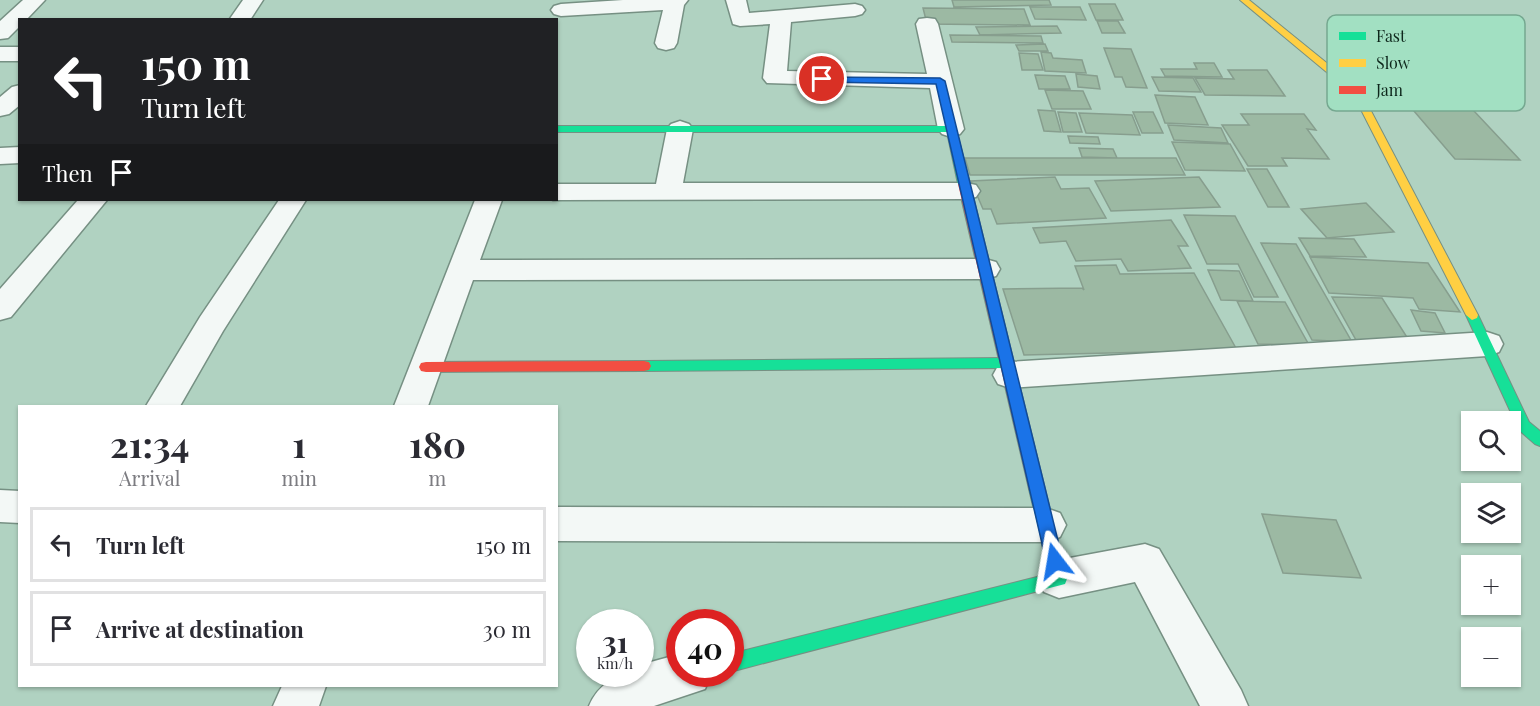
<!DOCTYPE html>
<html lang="en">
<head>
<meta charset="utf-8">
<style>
  :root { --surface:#fff; --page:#f2f2f3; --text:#2b2b33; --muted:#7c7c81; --line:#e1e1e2 }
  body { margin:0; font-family:"Playfair Display",serif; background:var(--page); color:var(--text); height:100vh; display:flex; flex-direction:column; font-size:22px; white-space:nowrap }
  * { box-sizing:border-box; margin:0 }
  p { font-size:20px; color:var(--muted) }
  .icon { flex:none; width:33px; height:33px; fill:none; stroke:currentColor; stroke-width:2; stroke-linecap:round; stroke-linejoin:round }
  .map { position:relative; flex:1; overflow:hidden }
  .drawer { position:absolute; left:18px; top:405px; width:540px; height:282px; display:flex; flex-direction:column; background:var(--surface); border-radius:0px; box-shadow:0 2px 4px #0004 }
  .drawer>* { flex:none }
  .top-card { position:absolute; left:18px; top:18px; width:540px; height:183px; border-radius:0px; box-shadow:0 2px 4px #0004; background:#202124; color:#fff; overflow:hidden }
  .controls { position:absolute; left:1461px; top:411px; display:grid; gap:12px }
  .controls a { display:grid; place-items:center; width:60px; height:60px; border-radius:0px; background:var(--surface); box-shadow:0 2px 4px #0004; font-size:30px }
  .speed { position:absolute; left:576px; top:609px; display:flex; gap:12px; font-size:30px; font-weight:700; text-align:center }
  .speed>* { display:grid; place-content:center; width:78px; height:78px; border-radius:50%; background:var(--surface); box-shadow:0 2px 4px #0004; line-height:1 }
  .speed small { font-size:15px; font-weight:400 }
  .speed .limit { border:9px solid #d22; background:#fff; color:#111 }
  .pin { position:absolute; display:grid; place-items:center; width:51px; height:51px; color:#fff; margin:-26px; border:3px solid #fff; border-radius:50%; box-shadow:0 2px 6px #0007 }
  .me { position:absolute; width:66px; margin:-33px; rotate:346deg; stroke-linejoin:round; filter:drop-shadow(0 0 4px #0008) }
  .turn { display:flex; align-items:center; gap:21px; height:126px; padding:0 24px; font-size:27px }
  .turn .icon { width:78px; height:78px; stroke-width:2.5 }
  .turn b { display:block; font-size:42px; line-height:51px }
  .then { display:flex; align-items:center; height:57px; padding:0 24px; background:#0003; gap:12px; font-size:22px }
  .eta { display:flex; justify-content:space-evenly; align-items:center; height:102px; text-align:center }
  .eta b { font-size:36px; font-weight:700; line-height:42px }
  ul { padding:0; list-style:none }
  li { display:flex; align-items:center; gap:18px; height:75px; margin:0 12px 9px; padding:0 12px; border:3px solid var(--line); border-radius:0px }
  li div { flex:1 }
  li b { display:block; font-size:22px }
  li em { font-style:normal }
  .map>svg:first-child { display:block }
  .building { fill:#9cb9a3; stroke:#879e8e; stroke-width:1.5 }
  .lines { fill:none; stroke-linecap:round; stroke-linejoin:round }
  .street-casing { stroke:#769083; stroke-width:3 }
  .fast-casing { stroke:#769083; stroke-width:2 }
  .slow-casing { stroke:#769083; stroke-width:2 }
  .jam-casing { stroke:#769083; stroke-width:2 }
  .street { fill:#f3f8f6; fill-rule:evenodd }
  .fast { fill:#16e098; fill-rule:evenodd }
  .slow { fill:#ffcf43; fill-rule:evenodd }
  .jam { fill:#f24e42; fill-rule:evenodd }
  .route { fill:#1a73e8; stroke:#114b97; stroke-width:1.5 }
  .key { fill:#a2e0c2; stroke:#75a890; stroke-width:1.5 }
  .key-label { font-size:16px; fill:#0d261b }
</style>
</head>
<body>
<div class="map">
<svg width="1540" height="706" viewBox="0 0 1540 706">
  <rect width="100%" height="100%" fill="#b0d2c1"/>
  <path class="building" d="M952,0H1049L1051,5L954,7Z
    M1089,4H1115L1123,20H1096Z
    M1030,7H1080L1086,20L1035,19Z
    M923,8L1024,9L1030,25L927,24Z
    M1097,21H1118L1125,33H1102Z
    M1057,26L1061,33L980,35L976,27Z
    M950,35L1041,36L1043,43L952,42Z
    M1045,44L1048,51H1019L1016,45Z
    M1104,48L1131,49L1147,88L1126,87L1122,77H1115Z
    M1041,52L1051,53L1053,58L1082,60L1086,73L1045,71Z
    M1019,53L1038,54L1043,70H1022Z
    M1194,63H1214L1222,77L1165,76L1161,69H1197Z
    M1228,70H1267L1285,96L1205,95L1195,78L1234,79Z
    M1076,74L1097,76L1100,89L1078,87Z
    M1035,75L1065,76L1070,89H1039Z
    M1384,76L1442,77L1520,160L1455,159Z
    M1152,77L1193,78L1201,92L1159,91Z
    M1045,90L1083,91L1091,109H1052Z
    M1155,95L1195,97L1208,125L1165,123Z
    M1038,110L1055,111L1061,132L1044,131Z
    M1058,112L1076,113L1082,132H1063Z
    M1133,112H1153L1163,133H1142Z
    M1079,113L1132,115L1140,135L1086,133Z
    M1241,114H1304L1316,130L1307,129L1329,159L1282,158L1287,166H1248L1222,125H1249Z
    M1168,125L1221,128L1228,143L1174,140Z
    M1068,136L1098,137L1100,144L1070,143Z
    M1172,142L1230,144L1245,171L1185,170Z
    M1079,148L1113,149L1117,158L1082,157Z
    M965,158H1176L1185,175H970Z
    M1247,169H1267L1289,207H1268Z
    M1055,177L1061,189L1089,188L1106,218L997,224L991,209H983L971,181Z
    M1199,177L1220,207L1111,211L1095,181Z
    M1366,203L1394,232L1327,238L1301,209Z
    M1184,215L1235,216L1278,297H1254L1238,264H1207Z
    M1171,220L1188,246H1178L1191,268L1128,271L1121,259L1076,261L1066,241L1040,243L1033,228Z
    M1299,238L1354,239L1366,257L1310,256Z
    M1261,243L1296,244L1352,342L1312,340Z
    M1310,257L1428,263L1460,312L1419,309L1413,298L1329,293Z
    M1116,265L1120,274L1194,273L1237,350L1024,355L1003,289L1082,288L1084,290L1075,266Z
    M1208,270L1239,271L1253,301L1221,300Z
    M1332,297L1382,298L1410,342L1356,340Z
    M1237,301L1285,302L1309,345L1258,344Z
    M1411,310L1435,313L1445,333L1421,331Z
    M1262,514L1336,520L1361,578L1283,573Z"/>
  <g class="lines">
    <defs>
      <path id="street" d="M23,0H45L26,20H20V26L8,38L0,39V21Z
        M243,0H263L250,20H229Z
        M623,0H688L684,5L677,43L674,48L666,50L658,48L655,43L663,10L561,16L554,14L551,10L554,6L561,4Z
        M726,0H746L749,13L855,4L862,6L865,10L862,14L855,16L791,22L787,71L927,74L916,24L919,19L927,18L935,19L938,24L964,129L960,134L951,137L942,134L938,129L930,88L767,83L763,78L770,24L740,26L733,24Z
        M0,47H20V61H0Z
        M20,85V105L9,114L0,116V97L12,87Z
        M680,121L689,124L693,129L683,183H966L976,185L980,191L976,197L966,199L553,200H556V184H656L667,129L671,124Z
        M20,147V163L0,164V148Z
        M78,200H107L11,317L0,320V289Z
        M279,200H306L223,331L180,406H146L200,317Z
        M475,200H502L480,260L985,259L996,262L1000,269L996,276L985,279L473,280L428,406H394Z
        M1487,332L1499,336L1503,344L1499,352L1487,356L1010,388L998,384L993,375L998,366L1010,362Z
        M0,490L20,491V523L0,522Z
        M556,507L1046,508L1060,513L1066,525L1060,537L1046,542L556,541Z
        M1145,544L1159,549L1241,690L1248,706H1200L1135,582L1059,598L1044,592L1038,579L1044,566L1059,560Z
        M680,654V674H711L705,689L654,706H589C599,683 616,674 640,674V665Z
        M282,686H326L319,706H273Z"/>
      <path id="fast" d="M556,126H951L956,129L970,184L964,187L958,184L947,132H556Z
        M1472,310L1478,315L1529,422L1540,431V446L1535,444L1519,430L1466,315Z
        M1007,358L1014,363L1007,368L644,371L639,370L637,366L639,362L644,361Z
        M1037,483L1042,484L1045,489L1067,579L1065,584L730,672V654L1049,574L1029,489L1032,484Z"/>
      <path id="slow" d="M1240,0H1249L1360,90L1478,315L1477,318L1472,320L1466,315L1353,94Z"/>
      <path id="jam" d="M964,181L970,184L1045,489L1042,494L1037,495L1032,494L1029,489L958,184Z
        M644,361L649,362L651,366L649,370L644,371L426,372L421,371L419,367L421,363L426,362Z"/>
    </defs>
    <use href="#street" class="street-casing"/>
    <use href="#fast" class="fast-casing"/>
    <use href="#slow" class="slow-casing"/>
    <use href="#jam" class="jam-casing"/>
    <use href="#street" class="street"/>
    <use href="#fast" class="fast"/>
    <use href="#slow" class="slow"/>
    <use href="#jam" class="jam"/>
  </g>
  <path class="route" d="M819,77L940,78L945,81L1063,561L1061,566L1055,568L1049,566L1046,561L936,84L822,82L817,79Z"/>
  <rect x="1327" y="15" width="198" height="96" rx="9" class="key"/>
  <rect x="1339" y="32" width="27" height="8" fill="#16e098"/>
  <rect x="1339" y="59" width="27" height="8" fill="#ffcf43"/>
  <rect x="1339" y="86" width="27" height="8" fill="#f24e42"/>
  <g class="key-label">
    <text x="1376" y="42">Fast</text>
    <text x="1376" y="69">Slow</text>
    <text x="1376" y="96">Jam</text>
  </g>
</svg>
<div class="controls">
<a><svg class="icon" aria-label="search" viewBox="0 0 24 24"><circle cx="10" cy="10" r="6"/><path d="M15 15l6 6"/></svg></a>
<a><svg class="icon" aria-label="layers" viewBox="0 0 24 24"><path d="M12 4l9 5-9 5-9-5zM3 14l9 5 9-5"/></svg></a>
<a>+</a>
<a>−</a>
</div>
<div class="speed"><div>31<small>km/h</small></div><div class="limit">40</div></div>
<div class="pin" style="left:822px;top:79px;background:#d93025"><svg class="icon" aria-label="arrive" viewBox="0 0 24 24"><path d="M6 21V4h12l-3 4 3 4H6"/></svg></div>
<svg class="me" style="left:1055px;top:561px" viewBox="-20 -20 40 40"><path d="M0-17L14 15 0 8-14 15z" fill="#1a73e8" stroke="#fff" stroke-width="4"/></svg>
<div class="top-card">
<div class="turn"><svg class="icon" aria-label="left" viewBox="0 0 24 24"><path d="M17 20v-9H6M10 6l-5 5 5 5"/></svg><div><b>150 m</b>Turn left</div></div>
<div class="then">Then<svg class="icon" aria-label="arrive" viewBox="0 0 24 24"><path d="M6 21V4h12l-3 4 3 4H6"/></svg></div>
</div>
<section class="drawer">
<div class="eta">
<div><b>21:34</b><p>Arrival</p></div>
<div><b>1</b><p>min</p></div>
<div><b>180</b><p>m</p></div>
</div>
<ul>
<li><svg class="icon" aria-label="left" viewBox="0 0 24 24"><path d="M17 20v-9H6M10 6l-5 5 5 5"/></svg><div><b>Turn left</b></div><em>150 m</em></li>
<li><svg class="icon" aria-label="arrive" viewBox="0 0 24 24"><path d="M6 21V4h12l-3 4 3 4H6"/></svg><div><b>Arrive at destination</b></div><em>30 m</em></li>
</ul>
</section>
</div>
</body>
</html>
